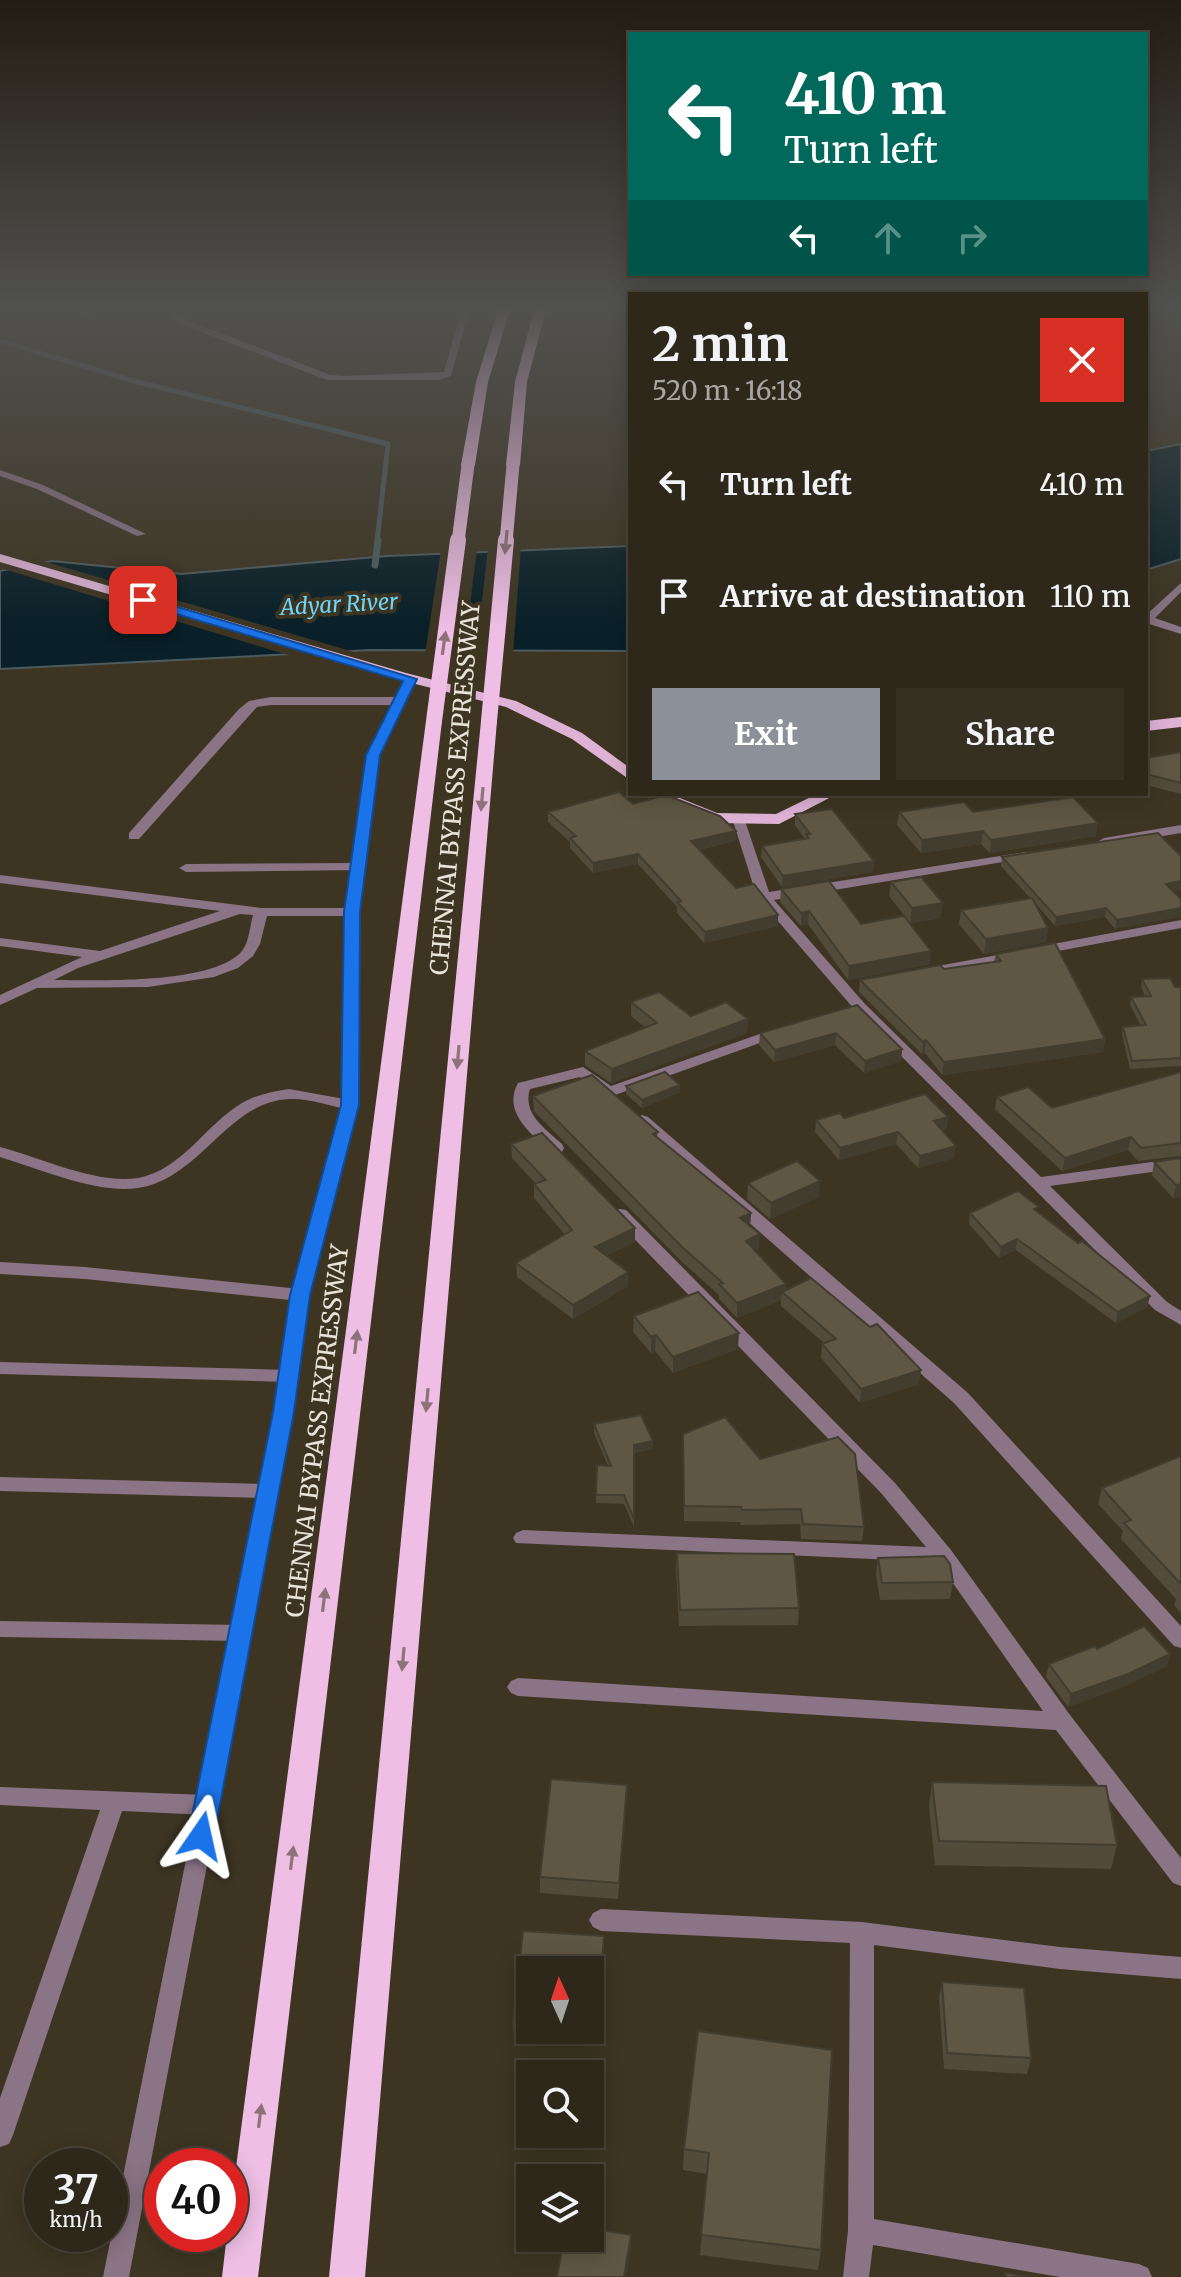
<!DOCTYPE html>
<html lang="en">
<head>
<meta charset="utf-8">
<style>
  :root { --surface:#2e281a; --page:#363023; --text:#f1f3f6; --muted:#a7a6a2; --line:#494439; --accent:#8c9099 }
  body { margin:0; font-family:Merriweather,serif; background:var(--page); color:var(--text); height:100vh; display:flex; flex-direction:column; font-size:30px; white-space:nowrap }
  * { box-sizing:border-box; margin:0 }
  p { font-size:26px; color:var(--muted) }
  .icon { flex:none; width:44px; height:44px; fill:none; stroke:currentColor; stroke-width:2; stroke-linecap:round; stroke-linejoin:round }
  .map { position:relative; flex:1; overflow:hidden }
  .panel { position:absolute; left:628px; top:292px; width:520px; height:504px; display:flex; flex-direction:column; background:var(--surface); border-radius:0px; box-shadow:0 4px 20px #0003,0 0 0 2px var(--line) }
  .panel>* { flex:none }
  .banner { position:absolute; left:628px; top:32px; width:520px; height:244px; border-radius:0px; box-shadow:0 4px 20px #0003,0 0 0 2px var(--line); background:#00695c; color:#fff; overflow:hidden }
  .needle { width:52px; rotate:357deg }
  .buttons { position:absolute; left:516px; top:1956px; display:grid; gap:16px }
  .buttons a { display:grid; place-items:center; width:88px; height:88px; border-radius:0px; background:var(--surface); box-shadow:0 4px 20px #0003,0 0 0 2px var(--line); font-size:40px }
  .speed { position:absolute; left:24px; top:2148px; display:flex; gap:16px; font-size:40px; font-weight:700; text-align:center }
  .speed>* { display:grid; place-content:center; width:104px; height:104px; border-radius:50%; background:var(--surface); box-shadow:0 4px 20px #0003,0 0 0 2px var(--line); line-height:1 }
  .speed small { font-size:20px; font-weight:400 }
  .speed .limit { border:12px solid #d22; background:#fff; color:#111 }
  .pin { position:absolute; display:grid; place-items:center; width:68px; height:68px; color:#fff; margin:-34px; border-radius:16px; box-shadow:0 4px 12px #0006 }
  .me { position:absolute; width:88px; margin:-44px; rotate:11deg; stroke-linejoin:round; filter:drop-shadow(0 0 6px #0008) }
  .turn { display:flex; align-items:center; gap:28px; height:168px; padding:0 24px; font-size:36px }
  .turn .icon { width:104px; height:104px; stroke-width:2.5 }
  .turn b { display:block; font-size:56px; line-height:68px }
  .lanes { display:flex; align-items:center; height:76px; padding:0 24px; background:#0003; justify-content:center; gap:40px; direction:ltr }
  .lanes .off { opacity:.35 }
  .round { display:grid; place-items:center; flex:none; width:84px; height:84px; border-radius:0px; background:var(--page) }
  .headline { display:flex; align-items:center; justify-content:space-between; height:136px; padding:0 24px }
  h1 { font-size:48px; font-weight:700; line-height:60px }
  .primary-button { display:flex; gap:16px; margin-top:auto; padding:16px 24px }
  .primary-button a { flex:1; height:92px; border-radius:0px; background:var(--accent); color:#fff; font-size:32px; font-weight:700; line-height:92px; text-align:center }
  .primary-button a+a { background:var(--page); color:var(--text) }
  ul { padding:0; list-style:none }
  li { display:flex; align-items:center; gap:24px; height:112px; padding:0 24px }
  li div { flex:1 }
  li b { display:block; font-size:30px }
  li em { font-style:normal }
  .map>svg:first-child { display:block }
  .water { fill:#092028; stroke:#4c5b5d; stroke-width:2 }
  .pier { fill:#3d3522 }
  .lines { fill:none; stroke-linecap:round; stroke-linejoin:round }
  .stream-far1 { stroke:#4c5b5d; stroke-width:5 }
  .stream { stroke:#4c5b5d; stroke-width:7 }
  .minor { fill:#8a7485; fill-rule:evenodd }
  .tertiary { fill:#8a7485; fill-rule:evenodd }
  .primary { fill:#ddb2d4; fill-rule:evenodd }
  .trunk { fill:#eebee4; fill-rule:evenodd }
  .trunk-bridge-far1 { stroke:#eebee4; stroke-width:13 }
  .trunk-bridge { stroke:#eebee4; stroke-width:16 }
  .wall { fill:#524b3a; fill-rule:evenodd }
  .shaded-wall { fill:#423d2f }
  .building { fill:#5f5743; stroke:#423d2f; stroke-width:2 }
  .oneway { fill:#8d7379 }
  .route { fill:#1a73e8; stroke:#114b97; stroke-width:2 }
  .labels { text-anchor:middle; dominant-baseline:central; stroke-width:8; stroke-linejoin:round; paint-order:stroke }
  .far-water-label { font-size:22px; font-style:italic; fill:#6dd6fb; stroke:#3d3522 }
  .street-label { font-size:24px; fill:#e9e4d9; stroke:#3d3522 }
</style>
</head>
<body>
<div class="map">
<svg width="1181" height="2277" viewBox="0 0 1181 2277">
  <rect width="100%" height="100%" fill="#3d3522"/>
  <path class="water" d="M1181,444V559L1146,570V451Z
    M630,546V651L371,650L0,669V571L52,561L181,574L387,556Z"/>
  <path class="pier" d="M521,547L513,654H476L488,548Z
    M477,548L464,654H425L441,550Z
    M36,559L361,654L295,657L0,568Z"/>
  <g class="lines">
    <path class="stream-far1" d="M0,341L134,381L388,444L377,542"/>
    <path class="stream" d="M375,565L378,540"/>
    <path class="minor" d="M79,310H87L90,313L83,315Z
      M0,470L43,485L146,534L137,536L37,489L0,476Z
      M1181,583V592L1155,618L1181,627V634L1146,623V615Z
      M271,697H397L403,701L397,705H271L257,707L139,839H129V833L239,709L249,701Z
      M738,814L744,818L769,892L1026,852L1028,855L1021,859L774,900L865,1004L1041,1177L1181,1158V1168L1050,1186L1167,1302L1181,1311V1325L1155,1310L855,1010L757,897L732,818Z
      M1181,825V833L1104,846L1097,842L1104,838Z
      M358,863L365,867L363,870L186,872L179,868L186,864Z
      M0,875L261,908H352L359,912L352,916H267L260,944L253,956L238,968L214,977L148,987L37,988L0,1005V995L82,957L0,946V938L100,951L220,911L0,883ZM240,914L253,915C250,926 249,942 242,951C213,985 97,980 54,980L78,968Z
      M1181,920V928L1037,955L1030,951L1037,947Z
      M1014,952L1019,953L1021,956L1019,959L927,976L920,972L927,968Z
      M777,1028L784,1032L782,1035L615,1095H603L580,1077L530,1089C522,1114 546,1129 562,1144L564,1148L562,1152H550C531,1133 502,1112 518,1083L583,1067L611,1086Z
      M289,1089L350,1100L358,1105L350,1110C331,1106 309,1098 289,1099C227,1102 200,1179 138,1188C97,1194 40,1169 0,1157V1147C39,1157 98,1185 138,1178C182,1170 206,1124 242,1103C257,1094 272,1092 289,1089Z
      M642,1115L648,1117L968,1393L1181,1626V1648L1174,1646L954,1403L636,1123L634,1120Z
      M620,1209L626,1210L895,1483L951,1550L1070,1715L1181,1858V1886L1173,1883L1056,1730L518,1696L511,1693L507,1687L511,1681L518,1678L1043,1711L938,1562L516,1543L513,1538L516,1533L523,1530L926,1547L881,1493L614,1218L612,1214L614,1210Z
      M0,1262L85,1267L300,1289L306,1291L309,1295L306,1299L300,1301L85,1279L0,1274Z
      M0,1362L288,1370L294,1371L297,1376L294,1381L288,1382L0,1374Z
      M0,1477L268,1484L275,1486L278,1491L275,1496L268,1498L0,1491Z
      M0,1621L241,1625L248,1627L251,1633L248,1639L241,1641L0,1637Z
      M0,1787L207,1795L215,1798L218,1805L215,1812L207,1815L122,1811L13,2135L9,2144L0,2147V2098L100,1810L0,1805Z
      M601,1909L862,1922L1060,1947L1181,1957V1979L1060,1969L874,1945V2219L1139,2264L1148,2268L1152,2277H1060L873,2245L869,2277H843L848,2230L850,1943L601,1931L593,1927L589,1920L593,1913Z"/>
    <path class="tertiary" d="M165,310H174L189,321L331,375L343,376L444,372L461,310H469L451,376L439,380H327L183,325Z
      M410,676L416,679L379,755L359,912L358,1105L309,1295L293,1412L129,2277H103L275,1412L291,1295L342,1105L345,912L367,755L404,679Z"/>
    <path class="primary" d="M0,554L406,673L516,701L582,733L630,768V780L572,739L506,707L396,679L0,562Z
      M1181,717V727L1146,731V721Z
      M648,794H670L717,813L776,814L817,794H837L779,824L715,823Z"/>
    <path class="trunk" d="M498,310H510L488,382L475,465L468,469L461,465L476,382Z
      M534,310H546L527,382L520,465L513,469L506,465L515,382Z
      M434,716L442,721L258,2277H222L227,2234H230V2213L426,721Z
      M489,716L497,721L365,2277H329L481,721Z"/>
    <path class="trunk-bridge-far1" d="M458,542L468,465
      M506,542L513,465"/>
    <path class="trunk-bridge" d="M434,721L458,540
      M489,721L506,540"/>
  </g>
  <path class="wall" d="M1181,752V794L1146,785V758Z
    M633,804L736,831L735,841L699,850L736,888L778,915V926L704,943L677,913V907L638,864L593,873L570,848V842L548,822V812Z
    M899,812H973L1096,836L990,853L981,844L921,853L897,825Z
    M795,814L874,861L873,872L782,887L761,857L762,846L805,839L795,825Z
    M1002,857L1174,891L1115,929L1105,917L1055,926L1036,904L1048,928L1046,942L984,954L959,924L961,910L1030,898L1001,866Z
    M891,882L941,918L910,923L889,896Z
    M781,889L861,924L930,964L848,980L808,924L801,926L780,902Z
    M996,954L1105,1039L1103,1052L942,1075L925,1053L922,1054L859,992L860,980L994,962Z
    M1142,979L1175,987H1181V1066L1130,1069L1122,1034L1123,1027L1141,1026L1130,1005L1131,997L1145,996L1141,987Z
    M631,1002L691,1016L748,1019L747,1033L611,1083L585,1065V1051L646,1028L631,1016Z
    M857,1005L902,1049L901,1061L864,1073L835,1045L774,1062L759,1045L760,1033Z
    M1181,1072V1156L1138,1161L1128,1150L1062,1171L995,1109L997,1097L1052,1108Z
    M680,1085V1092L642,1108L626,1094V1086Z
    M533,1096L658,1132L657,1138L751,1213L750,1226L759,1249L756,1251L786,1284L785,1291L919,1384L860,1403L821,1358L822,1344L824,1343L781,1306V1300L737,1318L719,1299V1295L682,1262L534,1111Z
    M948,1117L946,1129L942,1131L954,1158L918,1168L896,1144L839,1160L815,1132L816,1120L844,1118Z
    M511,1144L635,1228V1242L607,1255L628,1272V1286L573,1319L517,1277L516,1263L565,1235L534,1198V1184H536L512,1158Z
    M1181,1158V1196L1173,1198L1152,1175L1154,1162Z
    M748,1183L819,1197L770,1219L747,1199Z
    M1038,1212L1150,1296L1147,1307L1116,1323L1016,1250L999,1258L969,1224L970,1213Z
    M634,1316L738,1349L673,1373L655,1351L651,1353L633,1332Z
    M594,1424L653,1441L652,1449L634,1453V1527L624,1504L596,1503L597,1465L608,1466L594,1433Z
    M683,1434L760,1459L864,1527L862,1541L801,1539L800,1524L741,1525L740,1522L684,1521Z
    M1181,1456V1613L1174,1605L1176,1599L1121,1539L1123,1531L1098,1504L1102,1488Z
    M677,1553L799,1608L798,1625L679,1626L676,1570Z
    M878,1558L953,1582L950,1599L880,1600L876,1574Z
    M1097,1649L1170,1654L1167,1666L1125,1686L1068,1707L1046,1677L1049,1664Z
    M932,1782L1117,1845L1111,1869L935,1865L929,1806Z
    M627,1785L618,1899L540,1893V1877Z
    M523,1931L604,1936L597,2044L514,2038L513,2022ZM530,1970H590V2030H530Z
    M942,1982L1031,2058L1027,2074L944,2069L939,1998Z
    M698,2031L821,2250L818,2270L700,2255L707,2174L683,2170L684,2149Z"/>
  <path class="shaded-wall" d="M1098,823L1096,836L990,853L991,840Z
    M736,831L735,841L690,852L691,841Z
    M983,831L981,844L921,853L922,840Z
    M638,854V864L593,873V863Z
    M874,861L873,872L782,887L783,876Z
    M1181,881V890L1165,893L1166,884Z
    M943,903L941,918L910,923L912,908Z
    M1106,908L1105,917L1055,926L1056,917Z
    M1181,908V917L1115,929L1117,920Z
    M809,911L808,924L801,926V913Z
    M778,915V926L704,943L705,932Z
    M1048,928L1046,942L984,954L986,939Z
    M931,951L930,964L848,980L849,966Z
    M748,1019L747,1033L611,1083L612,1069Z
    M836,1033L835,1045L774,1062L775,1050Z
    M1105,1039L1103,1052L942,1075L944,1062Z
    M926,1040L925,1053L922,1054L923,1042Z
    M902,1049L901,1061L864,1073L865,1061Z
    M680,1085V1092L642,1108V1100Z
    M948,1117L946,1129L932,1133L934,1121Z
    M898,1132L896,1144L839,1160L840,1148Z
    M1131,1137L1128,1150L1062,1171L1065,1158Z
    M956,1146L954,1158L918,1168L920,1156Z
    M820,1181L819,1197L770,1219L771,1203Z
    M1181,1184V1196L1173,1198L1176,1185Z
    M751,1213L750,1228L740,1218Z
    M635,1228V1242L595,1260V1247Z
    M760,1234L759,1249L745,1256L746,1241Z
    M1017,1239L1016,1250L999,1258L1001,1247Z
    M628,1272V1286L573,1319V1305Z
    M786,1284L785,1295L782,1292L781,1300L737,1318V1303Z
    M1150,1296L1147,1307L1116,1323L1118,1312Z
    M739,1333L738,1349L673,1373V1357Z
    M656,1335L655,1351L651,1353V1337Z
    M921,1370L919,1384L860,1403L861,1389Z
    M653,1441L652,1449L634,1453V1445Z
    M1170,1654L1167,1666L1125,1686L1068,1707L1071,1694Z
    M604,1936V1952L597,2044V2028Z
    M631,2235V2250L626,2277H624Z"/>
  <path class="building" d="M1181,752V783L1146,774V758Z
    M619,792L633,804L666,795L720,816L736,831L691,841L736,888L754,884L778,915L705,932L677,902L681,901L638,854L593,863L570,838L576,836L548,812Z
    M1073,797L1098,823L991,840L983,831L922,840L899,812L964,802L973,812Z
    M832,809L874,861L783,876L762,846L809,838L806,834H810L795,814Z
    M1158,833L1181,856V881L1166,884L1181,899V908L1117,920L1106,908L1056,917L1002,857Z
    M921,877L943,903L912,908L891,882Z
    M829,881L861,924L904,916L931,951L849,966L809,911L801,913L781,889Z
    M1032,898L1048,928L986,939L961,910Z
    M1055,943L1105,1039L944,1062L926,1040L923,1042L860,980L940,965L944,969L1001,961L996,954Z
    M1170,978L1175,987H1181V1058L1132,1061L1123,1027L1146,1025L1131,997L1151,996L1142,979Z
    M659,992L691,1016L726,1002L748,1019L612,1069L585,1051L657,1023L631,1002Z
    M857,1005L902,1049L865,1061L836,1033L775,1050L760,1033Z
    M665,1072L680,1085L642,1100L626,1086Z
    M1181,1072V1143L1141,1148L1131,1137L1065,1158L997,1097L1028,1087L1052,1108Z
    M592,1075L658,1132L653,1134L751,1213L740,1218L760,1234L746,1241L786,1284L737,1303L719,1284L723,1283L682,1247L533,1096Z
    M925,1094L948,1117L934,1121L956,1146L920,1156L898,1132L840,1148L816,1120L840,1113L844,1118Z
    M542,1133L635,1228L595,1247L628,1272L573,1305L516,1263L572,1230L534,1184L546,1180L511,1144Z
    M1181,1158V1184L1176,1185L1154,1162Z
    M797,1161L820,1181L771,1203L748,1183Z
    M1018,1191L1039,1207L1034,1209L1078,1243L1082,1241L1150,1296L1118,1312L1017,1239L1001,1247L970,1213Z
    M811,1278L870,1327L877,1324L921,1370L861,1389L822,1344L836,1339L782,1292Z
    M698,1292L739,1333L673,1357L656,1335L651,1337L634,1316Z
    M641,1415L653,1441L634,1445V1519L624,1495H596L597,1465L611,1466L594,1424Z
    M725,1417L760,1459L838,1437L855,1454L864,1527L803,1524L801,1509L742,1510L741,1507L684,1506L683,1434Z
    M1181,1456V1584L1124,1523L1131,1520L1102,1488Z
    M677,1553L794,1554L799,1608L680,1610Z
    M944,1556L950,1564L953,1582L882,1583L878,1558Z
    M1144,1626L1170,1654L1128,1674L1071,1694L1049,1664L1095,1646L1097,1649Z
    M551,1779L627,1785L619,1883L540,1877Z
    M932,1782L1106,1786L1117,1845L939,1841Z
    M523,1931L604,1936L597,2028L590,2027V1970H530V2023L513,2022Z
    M942,1982L1024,1988L1031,2058L947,2053Z
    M698,2031L832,2050L821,2250L701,2235L709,2153L684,2149Z
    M590,2228L631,2235L624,2277H557L564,2238H590Z
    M1006,2273L1030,2277H1006Z"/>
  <defs><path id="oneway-solid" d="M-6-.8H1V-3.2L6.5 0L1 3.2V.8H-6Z" transform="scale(2)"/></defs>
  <g class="oneway">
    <use href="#oneway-solid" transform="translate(506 542) rotate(95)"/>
    <use href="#oneway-solid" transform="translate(444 643) rotate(-82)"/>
    <use href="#oneway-solid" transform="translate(482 799) rotate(95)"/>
    <use href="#oneway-solid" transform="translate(458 1057) rotate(95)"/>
    <use href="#oneway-solid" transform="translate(356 1342) rotate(-83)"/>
    <use href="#oneway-solid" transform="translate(427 1400) rotate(95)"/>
    <use href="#oneway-solid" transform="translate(324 1600) rotate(-83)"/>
    <use href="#oneway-solid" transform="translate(403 1659) rotate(95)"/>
    <use href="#oneway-solid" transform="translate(292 1858) rotate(-83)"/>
    <use href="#oneway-solid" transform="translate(260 2116) rotate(-83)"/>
  </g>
  <linearGradient id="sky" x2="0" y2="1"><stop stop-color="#221d13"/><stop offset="0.49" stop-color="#51514f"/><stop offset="1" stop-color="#51514f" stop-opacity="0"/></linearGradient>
  <rect width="1181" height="628" fill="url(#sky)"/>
  <path class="route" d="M139,598H148L417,679L380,755L360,912L359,1105L310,1295L294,1412L214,1836L210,1844L201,1847L192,1844L188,1836L273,1412L290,1295L341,1105L344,912L366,755L403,681L139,603Z"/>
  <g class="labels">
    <g class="far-water-label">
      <text transform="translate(339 604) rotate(-3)">Adyar River</text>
    </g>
    <g class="street-label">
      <text transform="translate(455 788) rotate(-85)">CHENNAI BYPASS EXPRESSWAY</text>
      <text transform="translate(317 1431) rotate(-83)">CHENNAI BYPASS EXPRESSWAY</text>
    </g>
  </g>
</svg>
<div class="buttons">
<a><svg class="needle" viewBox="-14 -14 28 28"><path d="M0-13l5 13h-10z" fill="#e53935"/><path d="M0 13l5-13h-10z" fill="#a7a6a2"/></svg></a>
<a><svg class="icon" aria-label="search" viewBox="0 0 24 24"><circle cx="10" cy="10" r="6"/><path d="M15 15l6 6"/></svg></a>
<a><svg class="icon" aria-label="layers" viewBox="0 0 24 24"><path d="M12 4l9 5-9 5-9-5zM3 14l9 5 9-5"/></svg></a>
</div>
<div class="speed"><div>37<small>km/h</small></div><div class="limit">40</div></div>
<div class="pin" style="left:143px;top:600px;background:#d93025"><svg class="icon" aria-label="arrive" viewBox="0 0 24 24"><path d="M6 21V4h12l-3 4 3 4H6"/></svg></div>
<svg class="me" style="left:201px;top:1836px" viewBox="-20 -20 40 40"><path d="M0-17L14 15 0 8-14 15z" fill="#1a73e8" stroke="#fff" stroke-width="4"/></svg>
<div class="banner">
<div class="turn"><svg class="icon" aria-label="left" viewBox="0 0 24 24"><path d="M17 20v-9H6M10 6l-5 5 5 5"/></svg><div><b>410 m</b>Turn left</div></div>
<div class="lanes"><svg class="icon" aria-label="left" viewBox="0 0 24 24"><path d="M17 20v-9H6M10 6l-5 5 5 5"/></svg><svg class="icon off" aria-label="ahead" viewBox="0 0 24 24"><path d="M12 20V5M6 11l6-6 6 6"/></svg><svg class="icon off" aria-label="right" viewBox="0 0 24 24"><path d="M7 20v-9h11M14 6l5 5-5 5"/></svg></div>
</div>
<section class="panel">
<div class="headline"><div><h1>2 min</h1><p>520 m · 16:18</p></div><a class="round" style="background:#d93025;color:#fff"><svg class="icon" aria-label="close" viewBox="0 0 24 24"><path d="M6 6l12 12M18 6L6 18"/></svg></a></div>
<ul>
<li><svg class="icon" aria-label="left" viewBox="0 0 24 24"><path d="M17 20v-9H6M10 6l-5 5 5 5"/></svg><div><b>Turn left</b></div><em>410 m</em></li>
<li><svg class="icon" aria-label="arrive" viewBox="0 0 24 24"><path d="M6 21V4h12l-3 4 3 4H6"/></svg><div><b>Arrive at destination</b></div><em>110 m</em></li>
</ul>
<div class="primary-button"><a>Exit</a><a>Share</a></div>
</section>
</div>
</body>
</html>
